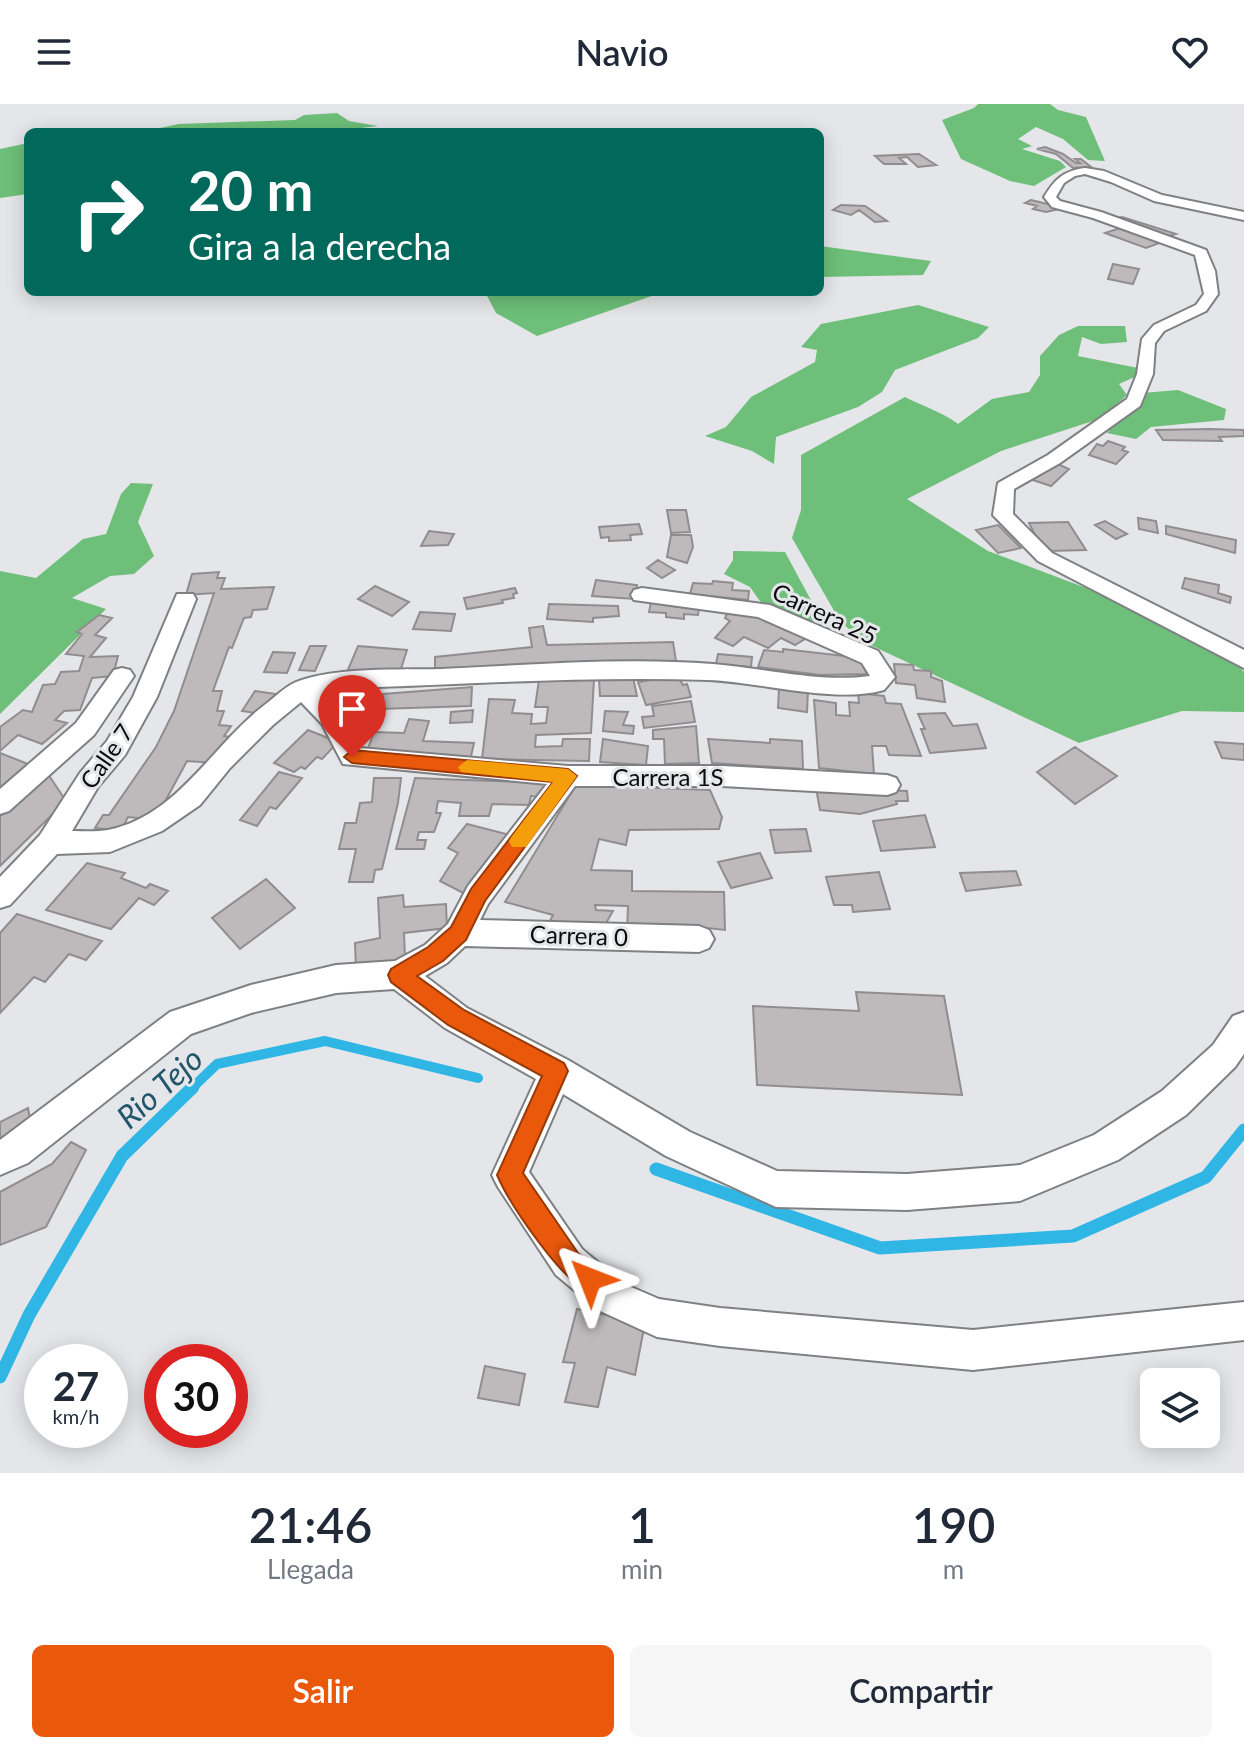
<!DOCTYPE html>
<html lang="es">
<head>
<meta charset="utf-8">
<style>
  :root { --surface:#fff; --page:#f6f6f7; --text:#1f2937; --muted:#747a83; --accent:#ea580c }
  body { margin:0; font-family:Lato,sans-serif; background:var(--page); color:var(--text); height:100vh; display:flex; flex-direction:column; font-size:30px; white-space:nowrap }
  * { box-sizing:border-box; margin:0 }
  p { font-size:26px; color:var(--muted) }
  .icon { flex:none; width:44px; height:44px; fill:none; stroke:currentColor; stroke-width:2; stroke-linecap:round; stroke-linejoin:round }
  .map { position:relative; height:1369px; overflow:hidden }
  .sheet { display:flex; flex-direction:column; background:var(--surface); flex:1 }
  .sheet>* { flex:none }
  .banner { position:absolute; left:24px; top:24px; width:800px; height:168px; border-radius:12px; box-shadow:0 4px 20px #0003; background:#00695c; color:#fff; overflow:hidden }
  .controls { position:absolute; left:1140px; top:1264px; display:grid; gap:16px }
  .controls a { display:grid; place-items:center; width:80px; height:80px; border-radius:12px; background:var(--surface); box-shadow:0 4px 20px #0003; font-size:40px }
  .speed { position:absolute; left:24px; top:1240px; display:flex; gap:16px; font-size:40px; font-weight:700; text-align:center }
  .speed>* { display:grid; place-content:center; width:104px; height:104px; border-radius:50%; background:var(--surface); box-shadow:0 4px 20px #0003; line-height:1 }
  .speed small { font-size:20px; font-weight:400 }
  .speed .limit { border:12px solid #d22; background:#fff; color:#111 }
  .pin { position:absolute; display:grid; place-items:center; width:68px; height:68px; color:#fff; margin:-82px -34px; border-radius:50% 50% 50% 0; rotate:-45deg; box-shadow:0 0 8px #0007 }
  .pin .icon { rotate:45deg }
  .me { position:absolute; width:88px; margin:-44px; rotate:315deg; stroke-linejoin:round; filter:drop-shadow(0 0 6px #0008) }
  .turn { display:flex; align-items:center; gap:28px; height:168px; padding:0 32px; font-size:36px }
  .turn .icon { width:104px; height:104px; stroke-width:2.5 }
  .turn b { display:block; font-size:56px; line-height:68px }
  .eta { display:flex; justify-content:space-evenly; align-items:center; height:136px; text-align:center }
  .eta b { font-size:48px; font-weight:600; line-height:56px }
  .action { display:flex; gap:16px; margin-top:auto; padding:16px 32px }
  .action a { flex:1; height:92px; border-radius:12px; background:var(--accent); color:#fff; font-size:32px; font-weight:600; line-height:92px; text-align:center }
  .action a+a { background:var(--page); color:var(--text) }
  header { display:flex; justify-content:space-between; align-items:center; height:104px; padding:0 32px; background:var(--surface); font-size:36px; font-weight:600 }
  .map>svg:first-child { display:block }
  .forest { fill:#6dbf79 }
  .lines { fill:none; stroke-linecap:round; stroke-linejoin:round }
  .stream-far1 { stroke:#2fb6e5; stroke-width:10 }
  .stream { stroke:#2fb6e5; stroke-width:13 }
  .building { fill:#bebabc; stroke:#918d8f; stroke-width:2 }
  .street-casing { stroke:#7f8083; stroke-width:4 }
  .street { fill:#fff; fill-rule:evenodd }
  .route { fill:#ea580c; stroke:#983908; stroke-width:2 }
  .slow { fill:#f59e0b }
  .labels { text-anchor:middle; dominant-baseline:central; stroke-width:6; stroke-linejoin:round; paint-order:stroke }
  .street-label { font-size:24px; fill:#0b0b0d; stroke:#e5e6e9 }
  .near-water-label { font-size:32px; font-style:italic; fill:#22566a; stroke:#e5e6e9 }
</style>
</head>
<body>
<header><svg class="icon" aria-label="menu" viewBox="0 0 24 24"><path d="M4 6h16M4 12h16M4 18h16"/></svg>Navio<svg class="icon" aria-label="heart" viewBox="0 0 24 24"><path d="M12 20l-8-8c-3-5 5-10 8-4 3-6 11-1 8 4z"/></svg></header>
<div class="map">
<svg width="1244" height="1369" viewBox="0 0 1244 1369">
  <rect width="100%" height="100%" fill="#e5e6e9"/>
  <path class="forest" d="M978,0H1050L1058,6L1086,13L1105,57L1088,56L1063,35L1036,23L1018,35L1032,42L1022,45L1060,57L1066,63L1034,82L1010,77L961,55L942,16L974,4Z
    M337,9L349,17L378,22L329,28H141L179,20L295,16L304,11Z
    M28,39V90L0,94V45Z
    M820,142L931,157L923,171L820,173Z
    M485,188H663L537,232L496,209Z
    M918,201L989,223L978,234L895,266L882,288L858,303L776,333L774,360L752,347L705,332L726,323L751,293L815,258L817,246L801,243L821,220Z
    M1078,222H1125L1127,238L1101,240L1082,233L1078,252L1138,264L1137,272L1119,280L1127,291L1102,314L1001,347L907,395L988,447L1086,484L1234,556L1244,568V608L1182,607L1079,639L862,537L840,517L792,434L801,406V351L905,293C924,303 941,307 958,320L992,295L1029,288L1040,271V252L1059,231Z
    M1178,286L1226,305L1224,316L1151,323L1136,335L1107,329L1142,289Z
    M131,379L153,380L138,418L154,452L134,470L110,472L72,494L106,505L0,610V467L36,474L83,435L106,430L121,390Z
    M733,447L785,448L821,515L818,520L762,500L750,483L724,470L733,456Z"/>
  <g class="lines">
    <path class="stream-far1" d="M191,985L217,960L325,937L478,974"/>
    <path class="stream" d="M656,1065L880,1144L1073,1132L1206,1073L1244,1026
      M0,1273L29,1211L122,1052L193,983"/>
  </g>
  <path class="building" d="M1045,43L1063,50L1076,59H1080L1075,55H1081L1091,63L1073,64L1056,50L1037,45Z
    M919,50L936,61L918,63L907,53L899,54L906,60H884L875,52Z
    M1031,96L1064,104L1046,108L1033,105L1037,102L1025,99Z
    M841,101L865,102L887,117L875,118L859,106L851,111L833,106Z
    M1122,113L1176,130L1166,133L1114,115Z
    M1120,124L1135,128L1162,138L1146,144L1105,129Z
    M1113,160L1139,165L1133,180L1108,175Z
    M1210,325L1244,326V332L1219,333L1222,337L1163,336L1156,326Z
    M1108,337L1125,343L1122,346L1128,348L1116,360L1089,351L1097,340L1103,342Z
    M1053,358L1069,365L1051,382L1033,376Z
    M667,406H686L690,428L671,429Z
    M1138,414L1156,417L1158,429L1139,425Z
    M1105,417L1127,430L1116,435L1095,421Z
    M1068,418L1086,446L1049,447L1037,435L1029,419Z
    M639,420L642,430L630,431L631,436L609,437V433L601,434L599,423Z
    M998,421L1021,444L998,449L976,426Z
    M1166,422L1236,436L1235,449L1166,430Z
    M429,427L454,430L448,441L421,442Z
    M671,431H691L693,443L687,459L667,453Z
    M658,456L675,466L662,474L647,464Z
    M219,468L217,474H225L221,485L274,483L267,505L253,506L251,513L244,514L232,544L229,543L213,587H222L217,607H224L219,621L231,622L224,632L231,633L215,659L187,657L162,703L147,715L128,713L121,727L95,724L103,711H109L156,643L174,607L214,489L186,491L192,470Z
    M1185,474L1219,481L1218,489L1231,493L1230,499L1182,484Z
    M596,476L637,481L635,495L592,492Z
    M713,477L733,479L732,486L749,487L748,496L690,490L693,479L712,480Z
    M375,482L409,498L392,512L358,495Z
    M515,484L517,489L513,490L514,494L502,496L503,499L467,505L464,494Z
    M651,498L699,503L698,511L684,510V515L666,513V509L649,508Z
    M549,500L618,502L619,512L593,514V518L547,515Z
    M729,505L769,514L808,533L795,541L781,534L768,544L744,533L733,542L715,534L730,517L725,514Z
    M420,508L455,510L451,527L413,525Z
    M99,511L112,514L95,531L106,534L90,553L118,552L113,572L92,574L80,606L64,607L55,616L67,619L42,640L18,631L0,647V623L23,606L32,608L43,581L55,580L61,568L79,567L84,552L66,550L82,530L77,528Z
    M543,522L547,541L673,538L676,557L549,562L435,573V553L532,543L529,524Z
    M310,542H326L315,567L299,566Z
    M358,542L407,546L399,571L347,568Z
    M783,545L853,553L861,557L867,570L820,571L758,563L764,546L783,548Z
    M273,548L295,549L287,569L264,568Z
    M718,550L752,553L751,563L716,560Z
    M894,560L913,561L914,566L931,567V573L942,577L945,598L917,594L915,581L896,579Z
    M678,572L683,581L687,580L691,593L646,601L638,578Z
    M633,573L637,592H600L599,575Z
    M594,575L591,629L536,631L535,643L562,642L563,635H590L589,657L482,655L489,595L515,596L512,609L532,610L531,620L546,619L548,603H535L539,576Z
    M472,583L471,602L379,605L383,590Z
    M779,584L808,587L807,608L778,604Z
    M255,587L276,590L263,610L242,607Z
    M858,589L884,592L886,599L901,600L921,652L889,651L886,642H872L874,670L819,664L814,596L836,599V611L850,612L849,598L859,599Z
    M691,597L695,618L644,624L642,613L654,612L652,602Z
    M473,606L472,618L450,619L451,608Z
    M605,607L628,608L623,621L634,622L633,630L603,627Z
    M945,609L953,622L977,620L986,644L930,649L921,625H925L918,610Z
    M409,615L429,617L423,637L474,639L470,657L365,653L374,628L404,629Z
    M696,622L699,659L665,660L664,635H653V626Z
    M308,626L338,638L322,655L317,653L305,665L301,663L294,668L274,659Z
    M603,635L648,642L646,661L600,658Z
    M708,635L770,639V635L802,637L803,665L712,659Z
    M1215,638L1244,640V656L1222,654Z
    M1075,643L1117,672L1075,700L1037,668Z
    M0,649L33,662L6,687L0,684Z
    M279,668L302,674L276,705L270,703L257,722L240,716Z
    M48,670L66,697L0,762V712Z
    M374,674H401L398,699L382,765L375,766L373,778H349L356,745H339L345,719H356L360,699L372,698Z
    M415,674L465,676L550,679L543,693L531,692L529,701L492,700L489,712H459L461,699L438,697L436,709H441L434,728H419L417,736H426L424,745H396Z
    M576,681L710,686L722,713L719,725L629,726L626,741L599,735L591,766L632,767V787L724,788L725,826L671,820L670,830L627,829L628,802L595,801L596,806L613,807L601,828L547,823L553,811L505,798Z
    M816,684L907,687L908,697H896L897,700L860,710L820,706Z
    M925,711L935,743L881,747L873,717Z
    M467,720L514,732L473,794L440,777L458,749L448,744Z
    M806,725L811,747L775,749L770,726Z
    M760,749L772,774L731,784L718,758Z
    M87,759L125,769L121,774L146,784L150,780L168,787L154,801L139,794L111,825L46,806Z
    M1016,767L1021,781L966,787L960,769Z
    M879,768L890,805L853,808L852,801H834L826,773Z
    M266,775L295,804L240,845L212,814Z
    M403,791L404,803L446,800L447,824L404,829L405,854L356,866L355,839L380,834L378,794Z
    M17,810L102,837L86,856L69,850L45,878L34,873L0,909V829Z
    M856,888L944,892L962,991L757,981L753,902L859,907Z
    M28,1004L31,1021L0,1043V1018Z
    M71,1038L86,1046L46,1123L0,1141V1088L52,1060Z
    M577,1205L645,1219L635,1271L607,1263L598,1303L565,1298L575,1259L563,1258Z
    M485,1262L525,1270L519,1301L478,1294Z"/>
  <g class="lines">
    <defs>
      <path id="street" d="M1085,64L1104,67L1162,91L1244,108V116L1154,97L1111,78L1085,70L1075,72L1064,79L1056,93L1060,97L1101,108L1206,146L1215,167L1218,190L1206,207L1164,227L1155,239L1153,270L1140,302L1060,359L1014,385L1013,410L1052,449L1244,546V564L1038,457L993,411L998,379L1048,351L1127,295L1137,270L1142,235L1154,221L1196,201L1204,190L1195,151L1093,114L1052,103L1044,93C1055,75 1063,67 1085,64Z
        M642,484L770,501L878,547L895,573L884,586C835,600 760,578 708,576C590,572 471,580 353,584L321,590L340,608L360,644L568,662H722L887,671L896,674L900,681L896,688L887,691L722,682H575L488,800L480,816L699,822L709,826L714,835L709,844L699,848L465,842L447,859L425,872L467,904L568,956L690,1028L777,1067L907,1070L1020,1061L1094,1031L1162,987L1213,941L1233,912L1244,908V950L1235,963L1186,1011L1118,1056L1020,1097L907,1106L776,1103L666,1052L563,990L529,1068L582,1145L624,1180L659,1195L720,1204L973,1226L1244,1198V1236L973,1266L720,1242L657,1233L598,1206L556,1171L498,1083L492,1071L536,975L445,924L394,885L336,889L251,909L191,930L28,1059L0,1071V1036L170,908L251,881L336,861L395,857L425,841L448,820L468,782L547,680L343,660L322,620L301,598L273,621L230,664L200,701L162,727L110,748L57,750L10,801L0,804V773L40,731L80,669L107,637L133,593L177,490H193L196,495L157,593L125,651L98,683L72,727C83,727 97,728 108,726C177,712 211,643 262,603C273,595 284,583 296,578C334,563 399,566 441,565C531,561 623,553 713,560C764,564 820,579 870,572L862,559L758,513L634,496L631,491L634,486Z
        M122,564L130,566L134,572L94,631L9,707L0,710V685L76,619L114,566Z"/>
    </defs>
    <use href="#street" class="street-casing"/>
    <use href="#street" class="street"/>
  </g>
  <path class="route" d="M352,646L568,665L577,672L485,797L466,836L443,857L417,872L464,906L564,959L568,967L523,1069L578,1149L599,1166L603,1175L599,1185L590,1189C561,1176 510,1101 497,1071L542,972L448,921L391,878L388,871L391,865L428,843L451,823L471,785L553,678L352,659L344,653Z"/>
  <path class="slow" d="M467,656L568,665L577,672L526,743H512L509,737L512,732L553,678L461,668L458,663Z"/>
  <g class="labels">
    <g class="street-label">
      <text transform="translate(825 509) rotate(25)">Carrera 25</text>
      <text transform="translate(106 652) rotate(-55)">Calle 7</text>
      <text x="668" y="672">Carrera 1S</text>
      <text transform="translate(579 831) rotate(2)">Carrera 0</text>
    </g>
    <g class="near-water-label">
      <text transform="translate(159 983) rotate(-42)">Rio Tejo</text>
    </g>
  </g>
</svg>
<div class="controls">
<a><svg class="icon" aria-label="layers" viewBox="0 0 24 24"><path d="M12 4l9 5-9 5-9-5zM3 14l9 5 9-5"/></svg></a>
</div>
<div class="speed"><div>27<small>km/h</small></div><div class="limit">30</div></div>
<div class="pin" style="left:352px;top:653px;background:#d93025"><svg class="icon" aria-label="arrive" viewBox="0 0 24 24"><path d="M6 21V4h12l-3 4 3 4H6"/></svg></div>
<svg class="me" style="left:590px;top:1175px" viewBox="-20 -20 40 40"><path d="M0-17L14 15 0 8-14 15z" fill="#ea580c" stroke="#fff" stroke-width="4"/></svg>
<div class="banner">
<div class="turn"><svg class="icon" aria-label="right" viewBox="0 0 24 24"><path d="M7 20v-9h11M14 6l5 5-5 5"/></svg><div><b>20 m</b>Gira a la derecha</div></div>
</div>
</div>
<section class="sheet">
<div class="eta">
<div><b>21:46</b><p>Llegada</p></div>
<div><b>1</b><p>min</p></div>
<div><b>190</b><p>m</p></div>
</div>
<div class="action"><a>Salir</a><a>Compartir</a></div>
</section>
</body>
</html>
